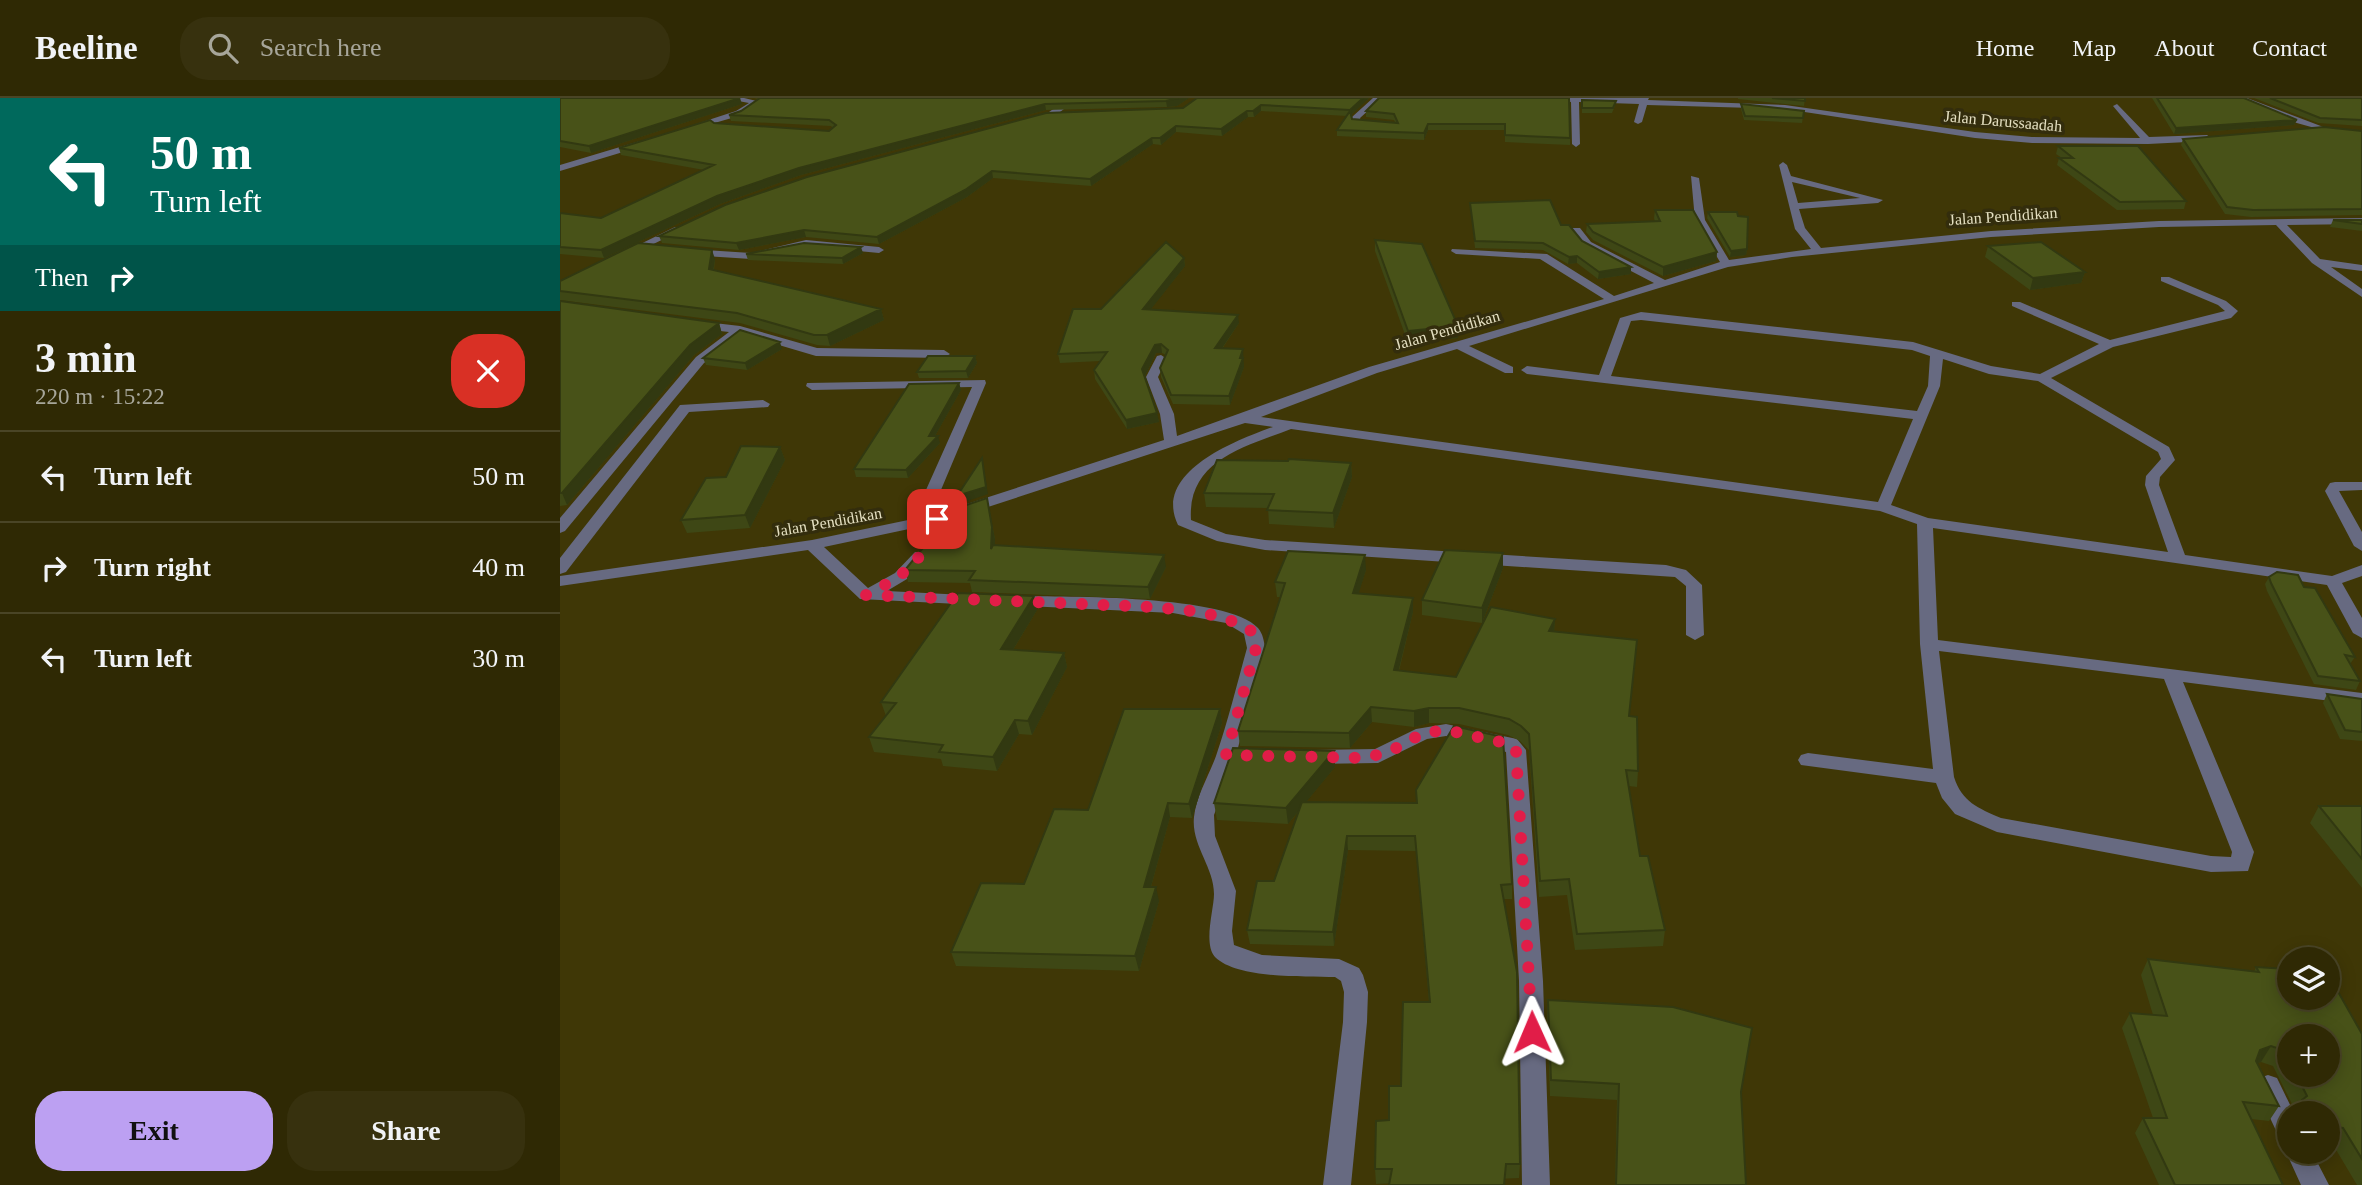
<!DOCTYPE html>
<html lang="en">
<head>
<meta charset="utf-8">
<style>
  :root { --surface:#2f2904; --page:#37310e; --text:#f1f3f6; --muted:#a7a69a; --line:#4a4526; --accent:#bca0f2 }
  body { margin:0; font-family:Georgia,serif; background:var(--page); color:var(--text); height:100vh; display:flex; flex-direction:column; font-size:26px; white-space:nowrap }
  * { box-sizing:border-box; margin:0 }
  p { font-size:23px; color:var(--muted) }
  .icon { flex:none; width:38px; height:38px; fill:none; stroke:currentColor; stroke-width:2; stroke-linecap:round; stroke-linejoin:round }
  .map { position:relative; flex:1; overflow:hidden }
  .panel { display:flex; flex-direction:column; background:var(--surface); width:560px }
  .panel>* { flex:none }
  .hud { background:#00695c; color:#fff; overflow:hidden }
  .fabs { position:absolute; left:1717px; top:849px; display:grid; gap:14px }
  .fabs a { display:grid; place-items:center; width:63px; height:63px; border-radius:50%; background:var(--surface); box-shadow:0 4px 18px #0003,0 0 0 2px var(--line); font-size:35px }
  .pin { position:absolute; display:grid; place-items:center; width:60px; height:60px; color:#fff; margin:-30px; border-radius:14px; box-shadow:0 4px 10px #0006 }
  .me { position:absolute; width:77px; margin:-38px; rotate:359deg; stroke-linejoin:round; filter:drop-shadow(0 0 5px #0008) }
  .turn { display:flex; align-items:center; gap:24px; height:147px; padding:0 35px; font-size:32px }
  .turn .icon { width:91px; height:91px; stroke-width:2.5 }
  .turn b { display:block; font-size:49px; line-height:60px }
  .then { display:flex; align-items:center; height:66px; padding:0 35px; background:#0003; gap:14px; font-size:26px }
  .round { display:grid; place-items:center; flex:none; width:74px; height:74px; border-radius:28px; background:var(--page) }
  .overview { display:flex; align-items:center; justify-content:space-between; height:119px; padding:0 35px }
  h1 { font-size:42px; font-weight:600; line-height:52px }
  .primary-button { display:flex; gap:14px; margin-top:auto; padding:14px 35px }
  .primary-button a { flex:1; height:80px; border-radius:28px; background:var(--accent); color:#111; font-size:28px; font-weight:600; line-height:80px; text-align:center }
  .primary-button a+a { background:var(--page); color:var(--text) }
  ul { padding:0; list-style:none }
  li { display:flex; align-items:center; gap:21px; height:91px; padding:0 35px; border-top:2px solid var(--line) }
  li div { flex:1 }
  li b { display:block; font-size:26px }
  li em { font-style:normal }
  header { display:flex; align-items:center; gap:42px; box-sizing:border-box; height:98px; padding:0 35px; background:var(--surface); border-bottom:2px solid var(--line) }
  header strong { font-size:33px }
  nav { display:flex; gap:38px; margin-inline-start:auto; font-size:24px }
  .search { width:490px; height:63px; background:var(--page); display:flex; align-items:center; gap:18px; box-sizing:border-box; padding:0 24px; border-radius:28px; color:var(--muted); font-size:26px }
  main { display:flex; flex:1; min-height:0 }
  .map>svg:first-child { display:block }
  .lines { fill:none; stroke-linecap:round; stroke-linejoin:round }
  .minor { fill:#676a81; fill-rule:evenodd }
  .wall { fill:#3e4715; fill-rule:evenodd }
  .shaded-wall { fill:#323911 }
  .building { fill:#485218; stroke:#323911; stroke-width:2 }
  .route { stroke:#e11d48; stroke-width:12; stroke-dasharray:0 21.6 }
  .labels { text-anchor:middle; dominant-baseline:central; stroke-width:7; stroke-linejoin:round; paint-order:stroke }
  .far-street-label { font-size:16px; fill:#e4dfc1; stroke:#332d0d }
</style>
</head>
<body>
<header>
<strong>Beeline</strong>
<div class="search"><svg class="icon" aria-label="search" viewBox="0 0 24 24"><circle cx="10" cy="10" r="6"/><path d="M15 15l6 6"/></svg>Search here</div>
<nav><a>Home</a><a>Map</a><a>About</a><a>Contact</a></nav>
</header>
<main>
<section class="panel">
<div class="hud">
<div class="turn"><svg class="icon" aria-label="left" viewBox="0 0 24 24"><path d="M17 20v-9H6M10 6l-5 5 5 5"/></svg><div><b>50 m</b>Turn left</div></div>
<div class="then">Then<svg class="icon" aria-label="right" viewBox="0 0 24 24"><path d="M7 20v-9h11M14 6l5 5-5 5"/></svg></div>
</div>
<div class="overview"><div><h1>3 min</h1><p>220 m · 15:22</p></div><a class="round" style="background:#d93025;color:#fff"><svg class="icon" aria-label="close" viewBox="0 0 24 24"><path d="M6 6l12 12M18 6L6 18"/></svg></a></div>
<ul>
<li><svg class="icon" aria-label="left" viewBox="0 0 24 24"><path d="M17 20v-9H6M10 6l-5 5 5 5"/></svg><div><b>Turn left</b></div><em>50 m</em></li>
<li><svg class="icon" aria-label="right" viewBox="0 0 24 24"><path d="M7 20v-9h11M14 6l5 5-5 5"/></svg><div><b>Turn right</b></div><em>40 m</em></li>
<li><svg class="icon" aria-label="left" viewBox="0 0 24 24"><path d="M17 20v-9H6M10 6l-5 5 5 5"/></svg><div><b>Turn left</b></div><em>30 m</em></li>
</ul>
<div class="primary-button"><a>Exit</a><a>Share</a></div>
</section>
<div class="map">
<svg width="1802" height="1087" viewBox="0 0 1802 1087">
  <rect width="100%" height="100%" fill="#3f3706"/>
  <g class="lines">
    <path class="minor" d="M162,0H184L201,4L182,17L127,33V29L176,13L189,5Z
      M509,0H518L495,18H489V14Z
      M813,0H822L800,20L801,23L819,26L815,28L795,27L792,19Z
      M953,0H1089L1088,2L1225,7L1415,34L1472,39L1580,40L1553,8L1557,6L1589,39L1647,37L1651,40L1647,43L1588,46L1472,45L1415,40L1225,11L1087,7L1082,24L1078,26L1074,24L1079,6L1019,4L1020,46L1016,49L1012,46L1011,4Z
      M1676,0H1687L1766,30L1762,32L1719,20Z
      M80,43L83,48L0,73V67Z
      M1223,64L1227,67L1231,78L1323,102L1318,105L1239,111L1245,130L1261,150L1431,133L1599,123L1802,120V126L1727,127L1760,161L1802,167V173L1771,169L1802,191V199L1752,165L1716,127L1599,129L1431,139L1232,159L1168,169L909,248L953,269V275H945L897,251L817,275L701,319L1318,404L1353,321L967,276L961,272L967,268L1039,277L1060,220L1081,214L1353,244L1431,268L1480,276L1539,246L1452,208V204H1460L1550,242L1665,213L1658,207L1601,183V179H1609L1666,203L1678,213L1671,220L1553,249L1491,280L1609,349L1615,362L1600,379L1599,387L1625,457L1772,478L1802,467V478L1782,485L1802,520V540L1793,535L1767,487L1373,430L1378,542L1802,595V607L1623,584L1694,754L1688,773L1651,774L1437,734L1395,716L1382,700L1376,685L1241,667L1238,662L1241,657L1248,655L1373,671L1360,546L1357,426L1320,413L731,331C685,349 627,362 631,422L666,436L705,442L1106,467L1126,472L1142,487L1144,537L1135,542L1126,537V488L1115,479L705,452L657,443L618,427C592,374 677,342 713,329L685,325L382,424L264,449L308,490L335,475L355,454H367L369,457L367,460L347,481L327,493L424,498L426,502L424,506L418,507L300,501L248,452L0,488V478L252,442L353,421L412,289L252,292L246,288L247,285L425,282L426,285L370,418L373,417L604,342L600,316L586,279L597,258L601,257L607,261L598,279L614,316L617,338L809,269L1044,201L980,161L896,156L891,153L892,151L987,156L1054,198L1094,185L1023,148L1011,132L1012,130H1020L1031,144L1105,182L1160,164L1135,122L1131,78L1139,80L1145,122L1169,162L1251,151L1235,131L1219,67ZM1232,84L1300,100L1238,105ZM1081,222L1352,252L1370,258L1368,288L1357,313L1051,278L1071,223ZM1383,261L1429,276L1478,283L1598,354L1601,361L1586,378L1585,387L1608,454L1368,420L1331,407L1380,288ZM1379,553L1604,581L1672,754L1671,759L1651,758L1441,720C1418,710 1402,704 1394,679Z
      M115,129L124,131L69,158L60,156Z
      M246,142L319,149L324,152L319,155L246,148L191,161L129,157L124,154L129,151L191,155Z
      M137,223L180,228L257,250L384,252L390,256L384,260L256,258L182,236L144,265L5,433L0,435V420L136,259L169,234L133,230L131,227Z
      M203,302L210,306L208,309L129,314L6,474L0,476V460L120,307Z
      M1775,384H1802V392L1779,393L1802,434V453L1794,448L1765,393L1770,385Z
      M453,498C501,499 667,496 698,530C703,536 704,543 705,550L676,657L654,717L655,738L676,793L672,833L674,847L702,857L779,861L799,870L803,877L808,894L807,924L791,1087H763L783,924L784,894L781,883L775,879C745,878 677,881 655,859C643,846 654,811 654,796C654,769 631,747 634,719C636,699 649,677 656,658C668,623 677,586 687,550L684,536L666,525L613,515L447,507L445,503L447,499Z
      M886,626L957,641L966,652L983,883L990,1087H962L959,883L946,654L886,638L867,641L818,665L753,666L746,664L743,659L746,654L753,652L815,651L856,631Z
      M1708,977L1717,980L1734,1015H1729V1045L1720,1041L1695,988L1699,980Z
      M1729,1047V1054H1752L1769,1087H1741L1726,1054Z"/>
  </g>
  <path class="wall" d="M0,0L182,6L31,55L0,49Z
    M194,0H629L617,8L607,9L486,12L241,77L160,106L44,160L0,156V115L41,120L144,72L61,57L59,50L154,25L269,33L273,30L271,28L171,23L169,17L181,13L199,1Z
    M637,0H809L791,17L792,21L835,24L834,22L806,19V13L819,0L1010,40V47L945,44V32H868L864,42L777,38V32L787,18L701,13L694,19H688L662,38L616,34L601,47L593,46L531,88L433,80L407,99L319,146L246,139L179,152L102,145L99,138L623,10Z
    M1178,0H1245L1244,8L1178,1Z
    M1592,0H1684L1737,22L1734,27L1614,36Z
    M1694,0H1802V28L1758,25Z
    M1022,2L1055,8L1052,15H1022Z
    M1181,6L1244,13L1242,25L1184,22L1181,11Z
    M1802,33V117L1691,119L1665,116L1621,47L1623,41Z
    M1498,48L1626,103L1624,111L1557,112L1497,67L1499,60H1502L1496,56Z
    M910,105L1001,127L1022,143L1071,169V176L1038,181L1017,165L1008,166L983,152L915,150Z
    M1095,112L1157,154L1156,163L1103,178L1033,142L1026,134L1027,126L1095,124L1094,120Z
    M1148,114L1187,151L1186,157L1170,159L1147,120Z
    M1773,122H1802V133L1770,129Z
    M815,142L898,228V240L848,245L815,153Z
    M1428,148L1525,174L1521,185L1470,192L1425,159Z
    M303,155L283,166L188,162L186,156Z
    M624,160L625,168L590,212L679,225L662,251L684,259L683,263L684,269L670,307L613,306L601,279L600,270L606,257L602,255H596L585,278L599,324L567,331L535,281L534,272L540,263L500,265L498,256L541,211Z
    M155,161L154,172L321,211L324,222L270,248L257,247L180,225L0,202V183Z
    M0,203L159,225L162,236L134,257L7,407L0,408Z
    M222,251L187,272L146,267L143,260Z
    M415,258L417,265L408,280H359L357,274Z
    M399,285L401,292L375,338L380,345L348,380L296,379L294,371Z
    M220,349L225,362L190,430L127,435L121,422L166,379Z
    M791,365L792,379L774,430L709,426L708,410L646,409L644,395Z
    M427,400L435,441L434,447L606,469L590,501L412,494L410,485L348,484L345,472Z
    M943,470L922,525L862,517V502Z
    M806,472L798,496L853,514L839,573L896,579L995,521L994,534L1069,618L1078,673L1077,689L1069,688L1080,758L1105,832L1103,848L1015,852L1007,797L979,799L969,652L960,643L948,637L899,626L869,625L854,629L812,624L790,650L680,648L678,633L721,499H717L715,484Z
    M1709,479L1744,489L1795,559L1790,566L1800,583L1796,592L1754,586L1707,493L1705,486Z
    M474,498L477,512L453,552L504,555L507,569L472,637L459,636L437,673L383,668L381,661L314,654L309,639L326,618L321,604Z
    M1767,596L1802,601V643L1780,641L1763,605Z
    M660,611L662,625L632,720L610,719L591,789L599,803L579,873L396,868L391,854L464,786L528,712Z
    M774,653L775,669L746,704L856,705V692L952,786V801H944L960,1066L959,1080L816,1086L815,1071L829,1022L869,904L856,753L788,752L774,848L690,846L687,832L714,783L739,713L728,726L657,722L654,705Z
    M1759,708H1802V790L1750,725Z
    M1588,861L1694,874L1696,869L1802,936V1087H1797L1772,1045H1768V1015H1733L1735,1012L1713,968L1701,964L1697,965L1719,1008L1709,1023L1691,1021L1723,1087H1599L1575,1035L1583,1020H1593L1562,930L1570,915L1593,917L1581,877ZM1729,938L1768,976H1729Z
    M988,902L1181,994L1186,1087H1055L1057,1002L990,998L987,918Z"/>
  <path class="shaded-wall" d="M180,0L182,6L31,55L29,48Z
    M618,0H629L617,8L607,9L606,3Z
    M803,0H809L790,18V12Z
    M485,6L486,12L241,77L160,106L44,160L41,152L157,98L239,70Z
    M701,7V13L694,19L693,13Z
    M687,13L688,19L662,38L661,31Z
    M1737,22L1734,27L1614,36L1616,30Z
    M868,26V32L864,42V35Z
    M616,28V34L601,47L600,40Z
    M592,40L593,46L531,88L530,81Z
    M432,73L433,80L407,99L319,146L317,139Z
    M244,132L246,139L179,152L176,145Z
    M301,149L303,155L283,166L282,160Z
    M1187,151L1186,157L1170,159L1171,153Z
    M152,152L155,161L152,181L149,171Z
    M1157,154L1156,163L1103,178V169Z
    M1017,158V165L1008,166L1009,159Z
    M624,160L625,168L584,220L583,211Z
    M1071,169V176L1038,181L1039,174Z
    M1525,174L1521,185L1470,192L1473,180Z
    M321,211L324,222L270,248L267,237Z
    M678,217L679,225L656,259L655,250Z
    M159,225L162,236L134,257L7,407L2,395L130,247Z
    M898,228V240L848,245V233Z
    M220,244L222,251L187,272L185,265Z
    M601,246L602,255H596L584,280L582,271L595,247Z
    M683,251L684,269L670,307L669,298Z
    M415,258L417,265L408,280L406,273Z
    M399,285L401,292L371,345L369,338Z
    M597,315L599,324L567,331L566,322Z
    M378,338L380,345L348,380L346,372Z
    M220,349L225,362L190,430L185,417Z
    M422,360L428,396L399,406L397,398Z
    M791,365L792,379L774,430L773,415Z
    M427,400L435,441L434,463L431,451Z
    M943,455V470L922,525V510Z
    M604,457L606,469L590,501L588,489Z
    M805,457L806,472L794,510L793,495Z
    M474,498L477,512L445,565L441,551Z
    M853,500V514L835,587L834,572Z
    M995,521L994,536L989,533Z
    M504,555L507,569L472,637L468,623Z
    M811,609L812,624L790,650L789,635Z
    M869,610V625L854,629V613Z
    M660,611L662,625L632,720L629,706Z
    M455,622L459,636L437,673L433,659Z
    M774,653L775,669L728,726L726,710Z
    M608,705L610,719L587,803L584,789Z
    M787,738L788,752L774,848L773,834Z
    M596,789L599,803L579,873L575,858Z
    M1711,948L1701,964L1691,968L1700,952Z"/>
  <path class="building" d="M0,0H180L29,48L0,43Z
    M200,0H618L606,3L485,6L239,70L157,98L41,152L0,149V115L41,120L154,67L59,50L150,22L154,25L269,33L276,27L269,22L169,17L181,13Z
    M637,0H803L790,12L701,7L693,13H687L661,31L616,28L600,40H592L530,81L432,73L405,92L317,139L244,132L176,145L99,138L165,107L247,79L486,15L623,10Z
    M819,0H1009L1010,40L945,37V26H868L864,35L777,32L790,13L792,21L838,25L834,16L806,13Z
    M1212,0H1245V3Z
    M1597,0H1684L1737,22L1616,30Z
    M1710,0H1802V22L1760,20Z
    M1022,2L1056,3L1053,10H1022Z
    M1181,6L1244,13L1243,20L1185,18Z
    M1764,29L1802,33V111L1693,112L1667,109L1623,41Z
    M1498,48H1578L1626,103L1560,104L1499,60H1513Z
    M990,102L1001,127H1009L1022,143L1071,169L1039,174L1017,158L1009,159L983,145L915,143L910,105Z
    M1095,112H1133L1157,154L1103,169L1033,134L1027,126L1100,123Z
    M1148,114H1177L1178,118L1188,119L1187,151L1171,153Z
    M1773,122H1802V126Z
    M815,142L862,146L898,228L848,233Z
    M606,144L624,160L583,211L678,217L655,250L683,251L680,260H683L669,298L611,297L600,270L608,252L601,246L595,247L582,271L597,315L566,322L534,272L547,254L498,256L513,211H541Z
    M1481,144L1525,174L1473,180L1428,148Z
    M78,145L152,152L149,171L321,211L267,237H254L177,215L0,193V183Z
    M244,145L301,149L282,160L186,156Z
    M0,203L159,225L130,247L2,395H0Z
    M180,232L220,244L185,265L143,260Z
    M368,258H415L406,273L357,274Z
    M399,285L369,338H378L346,372L294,371L349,286Z
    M181,348L220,349L185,417L121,422L146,380L166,379Z
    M422,360L426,389L397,398Z
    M729,361L791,365L773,415L707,412L714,396L644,395L657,362L728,363Z
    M427,400L432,429L431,451L433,447L604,457L588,489L409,482L415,473L345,472L367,445L383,415Z
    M885,452L943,455L922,510L862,502Z
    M728,453L805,457L793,495L853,500L834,572L896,579L931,509L995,521L989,533L1077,542L1069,618L1077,619L1078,673L1066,672L1080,758H1088L1105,832L1017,836L1009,781L980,783L969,636L961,628L949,621L899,610H869L854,613L811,609L789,635L678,633L725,485L715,484Z
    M1717,474L1738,477L1744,489L1755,490L1795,559L1785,557L1800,583L1758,578L1711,485L1709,479Z
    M398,495L474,498L441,551L504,555L468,623L455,622L433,659L379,654L383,647L309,639L336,605L321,604Z
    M1767,596L1802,601V634L1785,632Z
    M564,611H660L629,706L608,705L584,789H596L575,858L391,854L421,785L464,786L494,711L528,712Z
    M894,628L943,639L952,786L941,787L957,874L960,1066H946L944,1087H829L832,1071H815L816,1023L829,1022V988H841L843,904H870L855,738H787L773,834L687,832L697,783H714L742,704L857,705L856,692Z
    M673,650L774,653L726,710L654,705Z
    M1759,708H1802V761Z
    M1588,861L1699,874L1696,869L1729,871V900H1768V876L1802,936V1061L1783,1030L1768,1028V1015H1759L1758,1012L1742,1010V1002L1747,998L1736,976H1768V938H1729V964L1723,952L1711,948L1700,952L1696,963L1719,1008L1683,1004L1723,1087H1615L1583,1020H1607L1570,915L1607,918Z
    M988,902L1113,909L1192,930L1181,994L1186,1087H1056L1059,986L991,982Z"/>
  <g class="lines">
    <path class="route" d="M377,421C363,465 345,477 306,497L594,509L631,513L662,519L688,530L695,537L696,550L666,657L804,660L829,654L863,635L886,632L950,646L956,652L972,934"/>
  </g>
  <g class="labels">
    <g class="far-street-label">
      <text transform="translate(1443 23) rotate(5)">Jalan Darussaadah</text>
      <text transform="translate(1443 118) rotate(-4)">Jalan Pendidikan</text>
      <text transform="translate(887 232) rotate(-16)">Jalan Pendidikan</text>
      <text transform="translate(268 424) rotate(-10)">Jalan Pendidikan</text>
    </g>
  </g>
</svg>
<div class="fabs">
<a><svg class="icon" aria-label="layers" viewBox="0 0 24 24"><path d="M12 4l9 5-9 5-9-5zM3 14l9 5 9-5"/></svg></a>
<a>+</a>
<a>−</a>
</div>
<div class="pin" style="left:377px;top:421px;background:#d93025"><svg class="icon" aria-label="arrive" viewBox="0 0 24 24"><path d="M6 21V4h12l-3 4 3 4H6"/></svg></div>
<svg class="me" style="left:972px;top:934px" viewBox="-20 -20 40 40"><path d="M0-17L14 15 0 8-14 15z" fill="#e11d48" stroke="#fff" stroke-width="4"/></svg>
</div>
</main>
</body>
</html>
